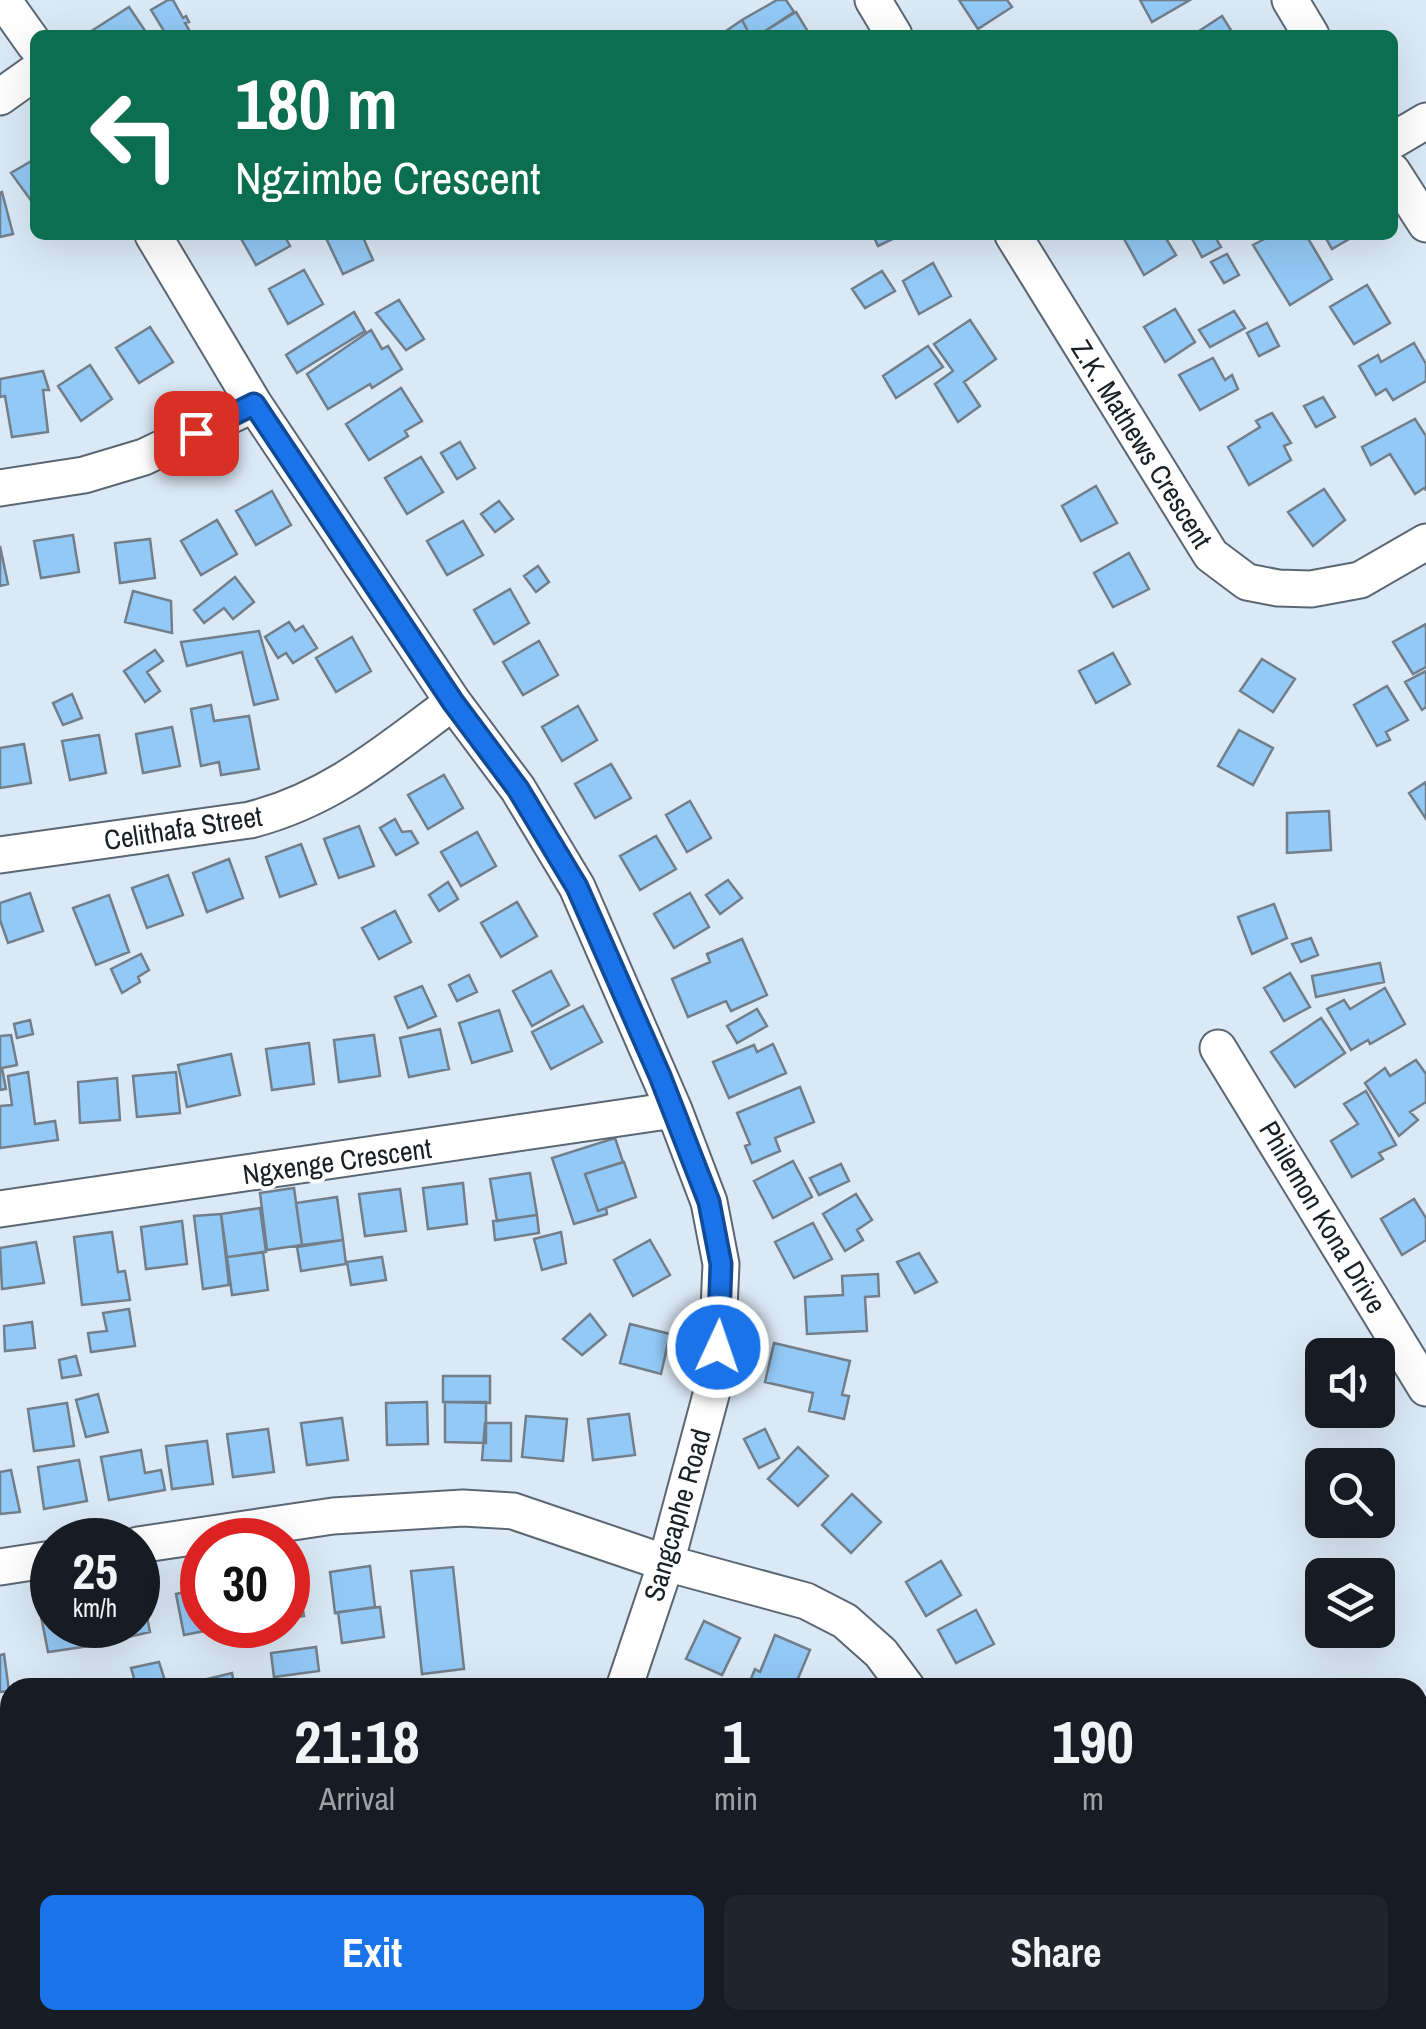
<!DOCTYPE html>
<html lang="en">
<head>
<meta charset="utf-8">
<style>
  :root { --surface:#171b24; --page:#20242c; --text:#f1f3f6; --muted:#9ea1a6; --accent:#1a73e8 }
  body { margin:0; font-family:"Archivo Narrow",sans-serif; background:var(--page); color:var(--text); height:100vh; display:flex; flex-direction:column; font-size:38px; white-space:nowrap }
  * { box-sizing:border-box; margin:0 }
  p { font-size:32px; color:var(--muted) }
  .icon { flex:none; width:55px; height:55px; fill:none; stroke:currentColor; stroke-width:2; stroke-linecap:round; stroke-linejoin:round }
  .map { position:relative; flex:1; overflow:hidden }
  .side { position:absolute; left:0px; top:1678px; width:1428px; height:352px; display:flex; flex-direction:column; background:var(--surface); border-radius:30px 30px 0 0; box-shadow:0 10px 40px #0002 }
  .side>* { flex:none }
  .guide { position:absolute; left:30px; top:30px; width:1368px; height:210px; border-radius:15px; box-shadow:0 10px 40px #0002; background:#0b6e4f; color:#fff; overflow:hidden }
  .tools { position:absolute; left:1305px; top:1338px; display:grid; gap:20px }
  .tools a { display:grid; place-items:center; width:90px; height:90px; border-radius:15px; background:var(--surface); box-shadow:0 10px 40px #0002; font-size:50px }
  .speed { position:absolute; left:30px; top:1518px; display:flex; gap:20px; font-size:50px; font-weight:700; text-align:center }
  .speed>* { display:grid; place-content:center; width:130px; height:130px; border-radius:50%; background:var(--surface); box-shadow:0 10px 40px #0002; line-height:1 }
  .speed small { font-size:25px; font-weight:400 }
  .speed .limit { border:15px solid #d22; background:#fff; color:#111 }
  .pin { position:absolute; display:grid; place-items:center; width:85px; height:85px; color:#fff; margin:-42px; border-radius:20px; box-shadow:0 5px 15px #0006 }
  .me { position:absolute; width:110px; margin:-55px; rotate:3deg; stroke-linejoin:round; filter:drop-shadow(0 0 8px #0008) }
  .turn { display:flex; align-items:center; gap:35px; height:210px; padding:0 40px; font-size:45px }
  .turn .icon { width:130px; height:130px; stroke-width:2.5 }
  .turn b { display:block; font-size:70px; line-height:85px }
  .eta { display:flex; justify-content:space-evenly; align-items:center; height:170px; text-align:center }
  .eta b { font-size:60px; font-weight:700; line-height:70px }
  .action { display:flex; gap:20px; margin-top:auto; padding:20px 40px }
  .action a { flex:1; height:115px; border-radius:15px; background:var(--accent); color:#fff; font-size:40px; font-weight:700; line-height:115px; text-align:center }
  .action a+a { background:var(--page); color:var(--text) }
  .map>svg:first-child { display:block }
  .building { fill:#93c9f6; stroke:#727f8a; stroke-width:2.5 }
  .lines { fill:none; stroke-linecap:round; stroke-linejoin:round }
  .minor-casing { stroke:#5b6772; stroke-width:39 }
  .path { stroke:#7b848d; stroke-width:6; stroke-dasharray:8 5; stroke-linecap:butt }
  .minor { stroke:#fff; stroke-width:35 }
  .route-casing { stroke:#114b97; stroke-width:25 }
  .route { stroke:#1a73e8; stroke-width:18 }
  .labels { text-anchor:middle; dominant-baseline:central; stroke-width:8; stroke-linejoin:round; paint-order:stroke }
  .street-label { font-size:28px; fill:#1b2025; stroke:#fff }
</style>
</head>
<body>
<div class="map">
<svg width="1426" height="2029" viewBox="0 0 1426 2029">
  <rect width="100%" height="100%" fill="#dbe9f6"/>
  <path class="building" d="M168,0H173L183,18L186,16L189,22L185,23L192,35H156L164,31L151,10Z
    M777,0H786L794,12L759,35H750L742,20Z
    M959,0H1007L1012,7L978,29Z
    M1140,0H1190L1152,22Z
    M129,7L148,35H97L93,30Z
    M796,12L810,35H763L762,33Z
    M1222,16L1234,35H1193Z
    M742,20L750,35H728L726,31Z
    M35,159V206L11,173Z
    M2,192L13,234L0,237V193Z
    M239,235H284L290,246L256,265Z
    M362,235L373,260L343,274L325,236Z
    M873,235H901L878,246Z
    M1127,235H1164L1176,255L1144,275L1123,237Z
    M1190,235H1214L1221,247L1202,257Z
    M1272,235H1306L1332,279L1290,305L1253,245Z
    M1324,235H1356L1332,249Z
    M1227,254L1239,275L1224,283L1211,262Z
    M933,263L951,296L919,314L903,281Z
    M304,270L323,304L288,324L269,289Z
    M882,271L895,291L865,308L852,289Z
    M1367,285L1390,323L1354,344L1330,307Z
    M399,300L424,339L406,350L376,313Z
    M1175,309L1195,342L1165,362L1144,327Z
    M1234,311L1245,328L1210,347L1199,330Z
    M354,312L365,331L297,373L286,355Z
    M970,320L996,359L964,382L980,406L958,422L935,384L953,371L934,344Z
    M1267,323L1279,346L1259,356L1247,333Z
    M150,327L173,362L139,383L116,348Z
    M371,330L382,349L388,346L402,369L372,388L370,384L328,409L307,374Z
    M1414,343L1426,364V381L1393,400L1386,389L1376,395L1359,366L1378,355L1381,362Z
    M928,346L943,367L896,398L883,376Z
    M1213,358L1225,380L1232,375L1238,389L1200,410L1179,375Z
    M90,365L112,399L81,421L58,386Z
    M43,371L49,390H43L48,432L12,437L5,396L0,397V379Z
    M401,388L422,421L405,431L408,436L369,460L346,424Z
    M1323,397L1335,417L1316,427L1304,406Z
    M1272,413L1291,443L1284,446L1291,460L1249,485L1228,447L1260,427L1256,421Z
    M1415,419L1426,436V490L1424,488L1415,494L1390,454L1371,465L1362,447Z
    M460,442L475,468L457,479L441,453Z
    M421,457L443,492L407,514L385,478Z
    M1096,486L1117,523L1081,541L1062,506Z
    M1324,489L1345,520L1313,546L1288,512Z
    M272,491L291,525L256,545L236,511Z
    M499,501L513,519L495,532L481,514Z
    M217,520L237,554L201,575L181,541Z
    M463,521L483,555L447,575L427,541Z
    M73,535L79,572L41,578L34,541Z
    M150,539L155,578L120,583L115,543Z
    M0,546L8,584L0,586Z
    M1129,553L1149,589L1113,607L1094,573Z
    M538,566L549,582L536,592L524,576Z
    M235,577L254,602L233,619L224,608L204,623L194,610Z
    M510,589L529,623L494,644L474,610Z
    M133,591L171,601L172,633L125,622Z
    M289,622L295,631L303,626L317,648L293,663L286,653L278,658L265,637Z
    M1426,624V667L1413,674L1393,642Z
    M259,631L278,699L254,705L242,652L187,666L181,642Z
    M352,637L371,671L336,692L316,658Z
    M539,641L558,675L523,695L503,662Z
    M155,650L163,661L147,672L160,691L145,702L124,671Z
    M1113,653L1130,684L1096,703L1079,671Z
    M1262,659L1295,679L1273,712L1240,691Z
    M1426,671V707L1422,710L1405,682Z
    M1387,686L1408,720L1386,732L1390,740L1377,746L1354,705Z
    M72,694L82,718L63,725L53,703Z
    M211,705L214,721L249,716L259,769L221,775L219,762L201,766L191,709Z
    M578,706L597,740L562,761L542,727Z
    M172,727L180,766L143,773L136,734Z
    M1239,730L1273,748L1253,785L1218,766Z
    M99,735L106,773L70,780L62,741Z
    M24,744L31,783L0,788V748Z
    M611,764L631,798L595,818L575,784Z
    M444,775L463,808L428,829L408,795Z
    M1426,782V819L1409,793Z
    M690,801L711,838L687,852L666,815Z
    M1329,811L1331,850L1287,853V813Z
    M395,819L402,832L411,831L418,843L396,855L380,828Z
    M359,826L374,866L339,878L324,839Z
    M477,832L496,866L461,886L441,852Z
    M656,836L676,869L640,890L620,856Z
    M301,844L316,884L280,897L266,857Z
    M229,859L243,898L207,912L193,873Z
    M168,875L183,915L147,928L132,888Z
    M728,880L742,898L720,914L706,895Z
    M448,882L458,899L439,911L429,895Z
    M30,893L43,931L8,943L0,920V903Z
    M690,893L709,927L674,948L654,914Z
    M109,895L129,952L96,965L73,908Z
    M517,902L537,936L501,957L481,923Z
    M1274,904L1287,938L1252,954L1238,917Z
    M395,911L411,942L379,959L362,928Z
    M1311,938L1318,955L1301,962L1292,944Z
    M742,939L767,995L731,1011L726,1001L688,1017L672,979L710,962L707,954Z
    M141,954L149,970L138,977L140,982L122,993L111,969Z
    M1380,963L1384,982L1316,997L1312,976Z
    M551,971L569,1005L532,1026L513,991Z
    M1290,973L1310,1007L1284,1021L1264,988Z
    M469,975L477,992L457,1001L449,985Z
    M422,986L436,1016L408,1028L395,997Z
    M1385,988L1405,1024L1370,1044L1368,1040L1351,1050L1327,1009L1344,1000L1350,1009Z
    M583,1006L602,1042L551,1069L532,1032Z
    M757,1009L767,1026L737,1043L727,1026Z
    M499,1010L512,1051L472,1063L459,1023Z
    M1321,1018L1345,1053L1295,1087L1271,1052Z
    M30,1020L33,1034L17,1038L14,1024Z
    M440,1029L449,1069L409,1077L400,1038Z
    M11,1035L17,1065L2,1068L6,1089L0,1090V1036Z
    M374,1035L380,1076L339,1082L334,1040Z
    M309,1043L314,1084L272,1090L266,1049Z
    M773,1044L786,1073L729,1098L713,1062L754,1045L757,1052Z
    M231,1054L240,1095L187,1107L178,1065Z
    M1416,1060L1426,1074V1102L1410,1112L1418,1120L1399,1136L1365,1083L1385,1068L1390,1076Z
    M28,1072L35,1124L55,1121L58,1140L0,1148V1106L12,1105L8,1076Z
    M176,1072L180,1113L137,1117L133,1076Z
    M117,1078L120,1120L80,1123L78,1082Z
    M800,1087L814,1122L775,1138L780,1151L752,1163L745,1146L750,1144L737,1113Z
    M1366,1091L1396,1145L1379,1153L1383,1159L1352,1177L1331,1141L1358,1124L1344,1104Z
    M615,1138L623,1162L585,1174L598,1211L606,1208L607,1214L574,1224L552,1158Z
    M793,1161L812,1197L773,1218L754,1181Z
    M624,1162L636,1197L598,1211L585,1174Z
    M841,1164L849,1181L819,1195L810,1178Z
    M530,1173L537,1215L497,1221L490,1179Z
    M463,1183L467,1224L428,1229L423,1188Z
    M294,1188L302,1245L267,1250L260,1193Z
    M400,1189L406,1231L365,1236L359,1194Z
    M856,1194L872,1220L857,1230L863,1240L845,1251L823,1214Z
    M337,1197L343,1240L302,1245L296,1203Z
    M1414,1199L1426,1218V1240L1402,1255L1381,1219Z
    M260,1208L266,1252L227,1257L221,1214Z
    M221,1214L229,1285L203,1289L194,1216Z
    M537,1215L539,1233L495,1240L493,1221Z
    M182,1221L187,1264L146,1269L141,1227Z
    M813,1223L832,1259L794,1278L775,1242Z
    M112,1232L118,1272L125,1271L130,1300L82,1305L74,1237Z
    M561,1232L566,1263L542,1270L534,1239Z
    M343,1240L346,1264L301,1271L297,1247Z
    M650,1240L670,1275L633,1296L614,1260Z
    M36,1242L44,1283L2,1289L0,1248Z
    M263,1252L268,1290L232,1295L227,1257Z
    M919,1253L937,1282L915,1293L897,1262Z
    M382,1257L386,1280L351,1285L347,1262Z
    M878,1274L879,1296L865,1297L867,1331L807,1334L805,1297L843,1295L842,1276Z
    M129,1309L135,1346L91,1352L88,1333L107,1331L103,1313Z
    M590,1314L606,1335L582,1355L563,1339Z
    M32,1322L35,1348L5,1351L4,1326Z
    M630,1324L670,1334L661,1374L620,1363Z
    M774,1343L850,1361L842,1395L849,1396L844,1419L809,1411L813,1393L765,1382Z
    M76,1356L81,1375L62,1378L59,1360Z
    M443,1376H490V1403L443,1402Z
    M98,1394L108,1432L86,1437L76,1400Z
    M427,1402L428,1444L387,1445L386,1403Z
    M445,1402H486V1443L445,1442Z
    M67,1403L74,1446L34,1451L28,1409Z
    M629,1414L635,1455L593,1460L588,1419Z
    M526,1416L567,1419L563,1461L522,1457Z
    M342,1418L348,1460L307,1465L301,1423Z
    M485,1423H511V1461L482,1460Z
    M268,1429L274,1472L233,1477L227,1434Z
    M765,1429L779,1458L759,1468L744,1439Z
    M207,1441L213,1484L172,1489L166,1446Z
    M798,1447L828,1476L798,1506L768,1479Z
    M141,1450L145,1473L161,1470L165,1490L109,1500L101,1457Z
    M79,1460L87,1501L44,1509L38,1467Z
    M11,1470L20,1512L0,1514V1472Z
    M852,1494L881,1522L851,1553L822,1525Z
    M941,1561L961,1595L926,1616L906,1582Z
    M370,1566L375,1607L335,1613L330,1572Z
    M453,1567L464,1669L422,1674L411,1571Z
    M296,1575L304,1616L288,1619V1576Z
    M202,1588V1625L225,1627L184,1635L176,1594Z
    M142,1592L150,1632L110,1641L107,1625H138V1593Z
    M380,1607L384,1637L342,1643L338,1612Z
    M52,1609V1625H86L90,1646L48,1652L40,1611Z
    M976,1610L994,1644L956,1663L938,1630Z
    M704,1621L740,1638L722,1675L686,1659Z
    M775,1635L810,1650L794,1688H747L755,1669L760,1672Z
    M316,1647L319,1671L274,1677L271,1653Z
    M4,1654L9,1691L0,1692V1655Z
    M159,1662L167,1687L137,1688L131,1668Z
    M232,1673L235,1688H196L195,1682Z
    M10,1798V1826L0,1828V1800Z
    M10,1827V1869L0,1871V1829Z
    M0,1996L7,2028L1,2029H0Z
    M259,2020H279V2028L259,2029Z
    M130,2022V2029H112L111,2025Z"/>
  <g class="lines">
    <defs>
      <path id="minor" d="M3,0L35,45
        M873,0L894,35
        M1290,0L1311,35
        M0,97L35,72
        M1392,141L1426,121
        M1392,171L1426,224
        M153,235L254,404L453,702L518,789L577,887L674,1110L709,1202L721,1264L716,1376L666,1563L624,1688
        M1013,235L1211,555L1247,582L1278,588L1311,589L1360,580L1426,542
        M0,488L84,475L144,457L254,404
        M0,855L250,820C332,799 387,751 453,702
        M1218,1048L1426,1388
        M0,1209L674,1110
        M138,1545L333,1516L463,1508L513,1511L666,1563L806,1601L845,1621L881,1653L907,1688
        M0,1567L52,1559
        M0,1939L10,1937"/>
    </defs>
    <use href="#minor" class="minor-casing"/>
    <path class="path" d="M1418,1708L1426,1704
      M1418,1866L1426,1881"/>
    <use href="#minor" class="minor"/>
  </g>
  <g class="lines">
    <defs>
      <path id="route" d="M196,433L254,404L453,702L518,789L577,887L660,1076L709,1202L721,1264L718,1347"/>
    </defs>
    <use href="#route" class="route-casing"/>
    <use href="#route" class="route"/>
  </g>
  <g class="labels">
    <g class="street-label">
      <text transform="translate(1142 444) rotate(58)">Z.K. Mathews Crescent</text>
      <text transform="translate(183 828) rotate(-9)">Celithafa Street</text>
      <text transform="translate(337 1161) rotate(-8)">Ngxenge Crescent</text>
      <text transform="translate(1323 1217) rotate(59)">Philemon Kona Drive</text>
      <text transform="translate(677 1515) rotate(-74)">Sangcaphe Road</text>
    </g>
  </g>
</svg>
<div class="tools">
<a><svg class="icon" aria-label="sound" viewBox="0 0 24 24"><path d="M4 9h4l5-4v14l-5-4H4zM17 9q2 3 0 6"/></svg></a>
<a><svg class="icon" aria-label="search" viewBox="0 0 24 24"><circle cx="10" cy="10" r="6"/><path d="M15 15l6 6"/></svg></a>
<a><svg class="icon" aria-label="layers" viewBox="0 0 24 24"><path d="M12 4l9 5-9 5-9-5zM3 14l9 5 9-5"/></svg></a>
</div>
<div class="speed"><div>25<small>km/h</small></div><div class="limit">30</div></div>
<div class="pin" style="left:196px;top:433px;background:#d93025"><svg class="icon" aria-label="arrive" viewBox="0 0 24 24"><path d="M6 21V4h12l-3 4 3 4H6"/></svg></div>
<svg class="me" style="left:718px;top:1347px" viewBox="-20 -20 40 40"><circle r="17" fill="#1a73e8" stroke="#fff" stroke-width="3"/><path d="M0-11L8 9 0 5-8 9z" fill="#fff"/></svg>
<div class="guide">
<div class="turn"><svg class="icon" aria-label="left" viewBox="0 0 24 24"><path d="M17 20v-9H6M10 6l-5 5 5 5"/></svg><div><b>180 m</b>Ngzimbe Crescent</div></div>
</div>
<section class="side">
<div class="eta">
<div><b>21:18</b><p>Arrival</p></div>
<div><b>1</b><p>min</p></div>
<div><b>190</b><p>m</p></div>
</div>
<div class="action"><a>Exit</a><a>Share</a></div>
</section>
</div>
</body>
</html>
